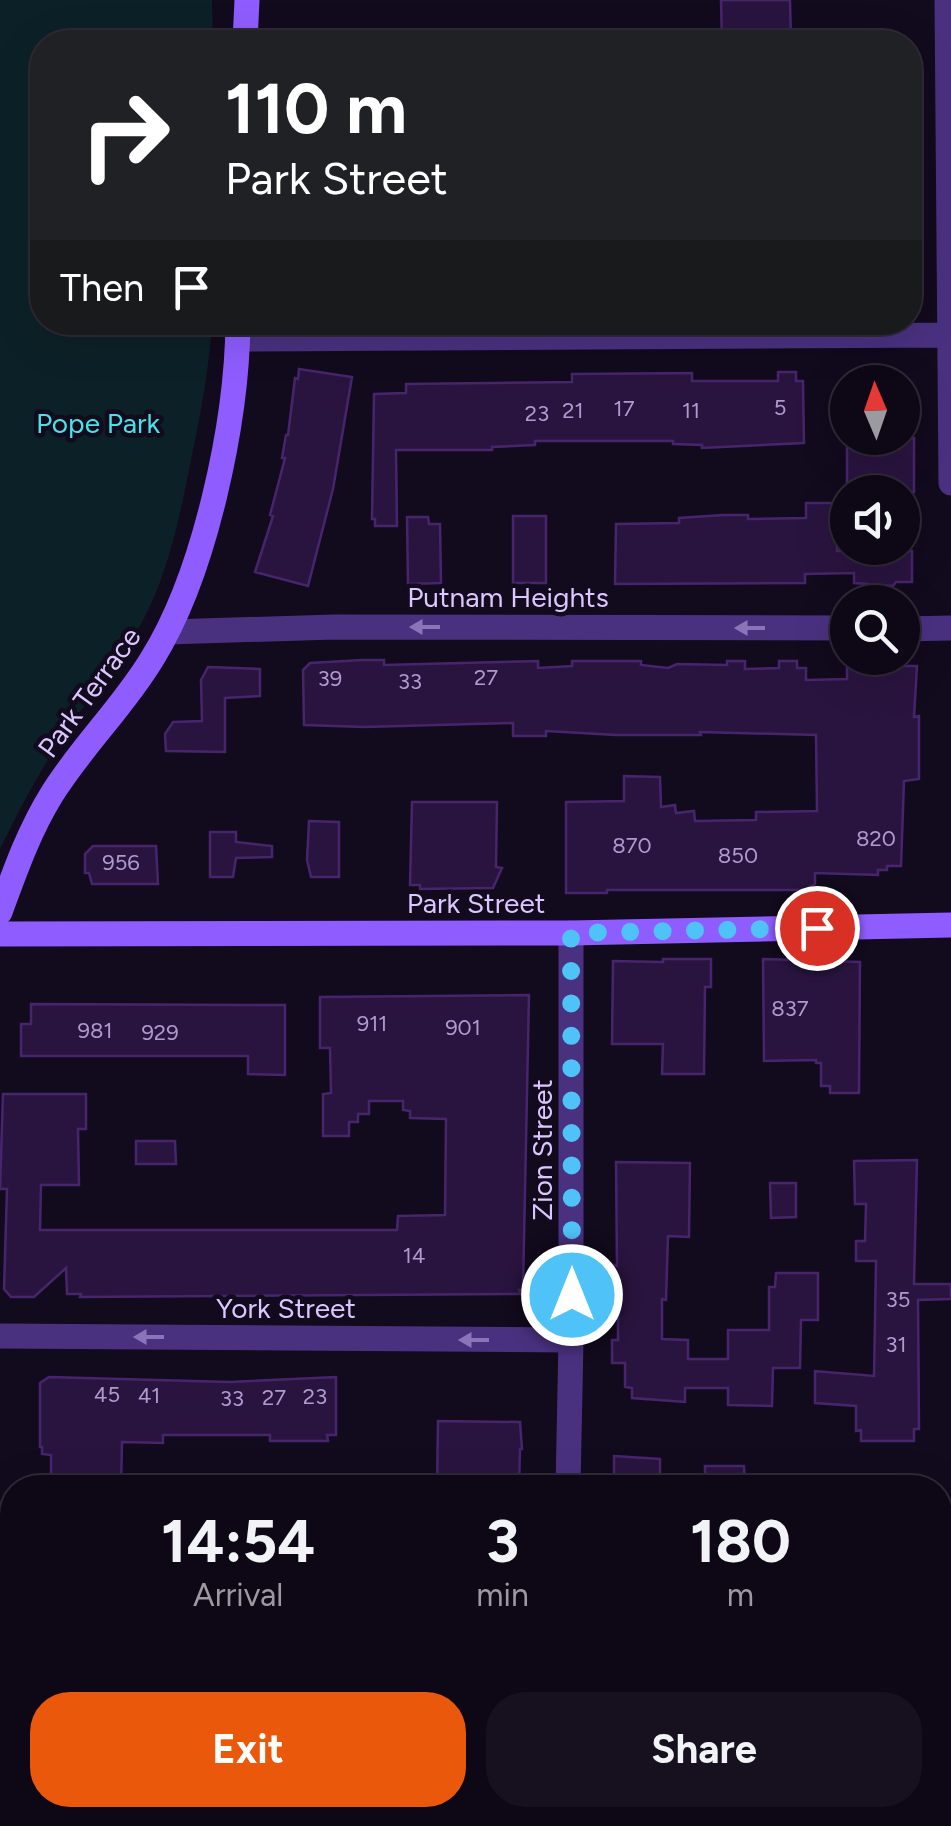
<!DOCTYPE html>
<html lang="en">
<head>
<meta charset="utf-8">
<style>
  :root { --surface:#0e0816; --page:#17111f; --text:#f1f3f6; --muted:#9b9aa1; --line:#2e2935; --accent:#ea580c }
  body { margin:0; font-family:Figtree,sans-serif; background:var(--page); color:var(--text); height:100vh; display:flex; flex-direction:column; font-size:38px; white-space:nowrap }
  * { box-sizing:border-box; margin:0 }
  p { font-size:32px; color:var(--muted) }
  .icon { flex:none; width:55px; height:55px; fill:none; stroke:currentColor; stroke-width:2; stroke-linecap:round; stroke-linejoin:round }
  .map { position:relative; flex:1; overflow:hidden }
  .drawer { position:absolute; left:0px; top:1475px; width:952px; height:352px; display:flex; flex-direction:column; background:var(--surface); border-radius:40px 40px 0 0; box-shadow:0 10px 40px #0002,0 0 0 2px var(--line) }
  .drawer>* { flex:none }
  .top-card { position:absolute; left:30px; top:30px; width:892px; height:305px; border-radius:40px; box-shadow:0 10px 40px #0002,0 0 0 2px var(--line); background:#202124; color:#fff; overflow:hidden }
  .needle { width:65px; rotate:358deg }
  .controls { position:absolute; left:830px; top:365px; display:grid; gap:20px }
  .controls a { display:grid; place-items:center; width:90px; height:90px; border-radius:50%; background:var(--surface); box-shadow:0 10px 40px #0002,0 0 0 2px var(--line); font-size:50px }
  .pin { position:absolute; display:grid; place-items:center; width:85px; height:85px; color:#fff; margin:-42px; border:5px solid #fff; border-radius:50%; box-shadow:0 2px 10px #0007 }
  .me { position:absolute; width:110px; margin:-55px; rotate:0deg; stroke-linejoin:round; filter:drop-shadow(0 0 8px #0008) }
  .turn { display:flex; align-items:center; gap:35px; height:210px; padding:0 30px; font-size:45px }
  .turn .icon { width:130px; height:130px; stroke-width:2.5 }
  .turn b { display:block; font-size:70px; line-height:85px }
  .then { display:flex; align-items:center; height:95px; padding:0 30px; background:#0003; gap:20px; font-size:38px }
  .eta { display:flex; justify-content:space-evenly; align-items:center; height:170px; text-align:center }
  .eta b { font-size:60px; font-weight:700; line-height:70px }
  .cta { display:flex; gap:20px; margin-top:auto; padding:20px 30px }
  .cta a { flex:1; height:115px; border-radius:40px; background:var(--accent); color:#fff; font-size:40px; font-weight:700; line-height:115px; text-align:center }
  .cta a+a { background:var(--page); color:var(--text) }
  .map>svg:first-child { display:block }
  .green { fill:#0c2127 }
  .building { fill:#29143f; stroke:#47256d; stroke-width:2.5 }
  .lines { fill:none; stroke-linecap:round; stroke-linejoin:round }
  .minor { stroke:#4a3180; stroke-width:25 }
  .tertiary { stroke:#4a3180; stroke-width:25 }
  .secondary { stroke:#8f5dff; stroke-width:25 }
  .oneway { fill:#8c74b9 }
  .route { stroke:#4fc3f7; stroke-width:18; stroke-dasharray:0 32.4 }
  .labels { text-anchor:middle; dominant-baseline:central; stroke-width:9; stroke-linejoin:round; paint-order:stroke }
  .number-label { font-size:22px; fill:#af9acf }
  .park-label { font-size:28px; fill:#49e2e7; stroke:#120a1d }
  .street-label { font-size:28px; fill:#dcc6ff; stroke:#120a1d }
</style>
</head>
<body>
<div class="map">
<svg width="951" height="1826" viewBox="0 0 951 1826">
  <rect width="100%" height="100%" fill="#120a1d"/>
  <path class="green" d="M0,0H212L213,42H42V322L212,323C209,371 200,417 190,465C179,519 168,575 141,624C120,662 92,694 67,730C41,768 20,808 0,849Z
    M951,1723V1826H512L516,1815H940V1724Z"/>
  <path class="building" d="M721,0H790L791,42H722Z
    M299,369L352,377L333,489L308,586L255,572L273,516L270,515L285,458H282L286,435H288L295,378L298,379Z
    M778,372H796V381H803L804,443L702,448V445L673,444V441H535V445L492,447V450H396L397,526H375V519H372L374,394L406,393V384L572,382V374L692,373V381H778Z
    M847,438H914V492L847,491Z
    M806,503H836L837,551H912V582H896L893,586L854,583V573L805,574V583L615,584L616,524L679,523V518L723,515H748V519L806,518Z
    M513,516H546V583H513Z
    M407,517H428L429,524H440L441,583L408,584Z
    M362,660H384V665L538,661V668L572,666V661H641V665L668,668L677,664L727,665V661H745V669L779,668V661H797V668H806V680L847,679V668L852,666H917L914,717L919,716V779L904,781L901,866H887V870H878V875L815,873V884L806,890H607V893H566V802L624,801V776L660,777L661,807L675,805L676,813L694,811L695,821L756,820V812L817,811L816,735L700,732L701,735H616L546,731V736H513V723L365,727L304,725L303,670L310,663Z
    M208,667L260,669V696L225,698V752L166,751L165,734L173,722L202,721L201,680Z
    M412,802H497L496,867L502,868L493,888L420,889V885H410Z
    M309,821L339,822V877H311L307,860Z
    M210,832H236V842L272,846V857L236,858L233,877H210Z
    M93,846H156L158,884H92L89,873H85V854Z
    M663,959H711V987H705L704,1074H662L663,1044H612L613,961L663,962Z
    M763,959L860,962L859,1093H830V1086H821V1063H816V1060L764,1061Z
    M529,995L523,1290H519L520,1294L80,1297L81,1294H67L66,1268L34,1297H11L4,1289L7,1189H0L3,1094H86V1129H78L79,1185H41L40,1230H397L398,1216L445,1215L446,1119L410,1118V1111L403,1110V1101H369V1114H358V1122H349V1136H323V1094L331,1093L330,1048H320V997Z
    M31,1004L285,1005V1075L248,1074V1056H21V1024H31Z
    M136,1141H175L176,1164H136Z
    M917,1160L914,1284H951V1299L918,1300L919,1429H914V1441H861V1430L856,1431V1406L815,1403V1371L874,1376L876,1261H856V1241H865L866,1204H855L854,1161Z
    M616,1162L690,1163L689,1237L668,1236L666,1300L662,1299V1339L688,1340V1359H728V1330H769V1287H775L776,1273H818V1320H801L800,1368H773L772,1406L728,1405V1388H685V1402L632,1398V1388L625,1387V1363H612V1340H618V1295H613L614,1265L617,1266Z
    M770,1183H796V1217L771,1218Z
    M49,1377L230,1382L336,1377V1435H327L328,1441H270V1435H163V1443L122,1442L121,1488H51V1455L42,1454V1447H40V1383Z
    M438,1421L520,1422L522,1449H520L519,1488H437Z
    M614,1456L660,1459V1488H614Z
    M705,1466H744L745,1488H705Z"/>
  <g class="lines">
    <path class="minor" d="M947,0L951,483
      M238,339L949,335
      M902,629L951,628
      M168,632L335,627L848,628
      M0,1336L571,1340
      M940,1696H951"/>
    <path class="tertiary" d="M568,1488L571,1340V933
      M483,1826L487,1815"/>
    <path class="secondary" d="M245,42L247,0
      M0,912C15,871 29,831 52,794C82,746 123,707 152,659C205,574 237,423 238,322
      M0,934L571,933L951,925
      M0,1551L12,1632
      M26,1815V1826"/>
  </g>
  <defs><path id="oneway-solid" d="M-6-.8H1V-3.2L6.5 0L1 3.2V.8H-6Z" transform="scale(2.5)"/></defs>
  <g class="oneway">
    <use href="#oneway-solid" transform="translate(425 627) rotate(-180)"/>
    <use href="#oneway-solid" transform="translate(750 628) rotate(-180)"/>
    <use href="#oneway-solid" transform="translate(149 1337) rotate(-180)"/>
    <use href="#oneway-solid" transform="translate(474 1340) rotate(-180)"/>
  </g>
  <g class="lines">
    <path class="route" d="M572,1295L571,933L817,928"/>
  </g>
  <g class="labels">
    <g class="number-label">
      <text x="780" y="407">5</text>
      <text x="624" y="408">17</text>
      <text x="573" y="410">21</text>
      <text x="691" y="410">11</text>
      <text x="537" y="413">23</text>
      <text x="486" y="677">27</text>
      <text x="330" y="678">39</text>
      <text x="410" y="681">33</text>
      <text x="876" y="838">820</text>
      <text x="632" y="845">870</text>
      <text x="738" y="855">850</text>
      <text x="121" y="862">956</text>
      <text x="790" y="1008">837</text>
      <text x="372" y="1023">911</text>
      <text x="463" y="1027">901</text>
      <text x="95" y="1030">981</text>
      <text x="160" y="1032">929</text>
      <text x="414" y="1255">14</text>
      <text x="898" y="1299">35</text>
      <text x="896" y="1344">31</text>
      <text x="107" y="1394">45</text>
      <text x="149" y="1395">41</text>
      <text x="315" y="1396">23</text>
      <text x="274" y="1397">27</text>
      <text x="232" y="1398">33</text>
    </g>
    <g class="park-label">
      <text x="98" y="423">Pope Park</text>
    </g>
    <g class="street-label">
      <text x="508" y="597">Putnam Heights</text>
      <text transform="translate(89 692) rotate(-54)">Park Terrace</text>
      <text x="476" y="903">Park Street</text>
      <text transform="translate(542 1150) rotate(-90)">Zion Street</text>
      <text x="286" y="1308">York Street</text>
    </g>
  </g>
</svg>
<div class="controls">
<a><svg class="needle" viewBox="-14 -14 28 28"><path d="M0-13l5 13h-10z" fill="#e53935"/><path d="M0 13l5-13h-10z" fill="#9b9aa1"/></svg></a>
<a><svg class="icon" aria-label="sound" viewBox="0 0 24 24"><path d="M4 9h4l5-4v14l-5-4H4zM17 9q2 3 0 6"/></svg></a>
<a><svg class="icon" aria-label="search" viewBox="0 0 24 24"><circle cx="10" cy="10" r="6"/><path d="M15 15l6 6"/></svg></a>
</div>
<div class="pin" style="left:817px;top:928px;background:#d93025"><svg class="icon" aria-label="arrive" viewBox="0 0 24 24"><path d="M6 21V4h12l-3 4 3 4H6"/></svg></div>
<svg class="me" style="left:572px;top:1295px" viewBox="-20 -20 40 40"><circle r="17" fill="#4fc3f7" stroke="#fff" stroke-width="3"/><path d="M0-11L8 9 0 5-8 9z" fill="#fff"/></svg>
<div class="top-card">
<div class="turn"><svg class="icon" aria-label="right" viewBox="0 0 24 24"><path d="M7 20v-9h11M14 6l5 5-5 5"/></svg><div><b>110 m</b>Park Street</div></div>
<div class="then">Then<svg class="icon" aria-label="arrive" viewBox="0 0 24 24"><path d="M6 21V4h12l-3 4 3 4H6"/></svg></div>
</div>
<section class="drawer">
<div class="eta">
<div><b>14:54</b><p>Arrival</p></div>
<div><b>3</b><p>min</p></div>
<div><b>180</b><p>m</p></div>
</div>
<div class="cta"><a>Exit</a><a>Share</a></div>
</section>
</div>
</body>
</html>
